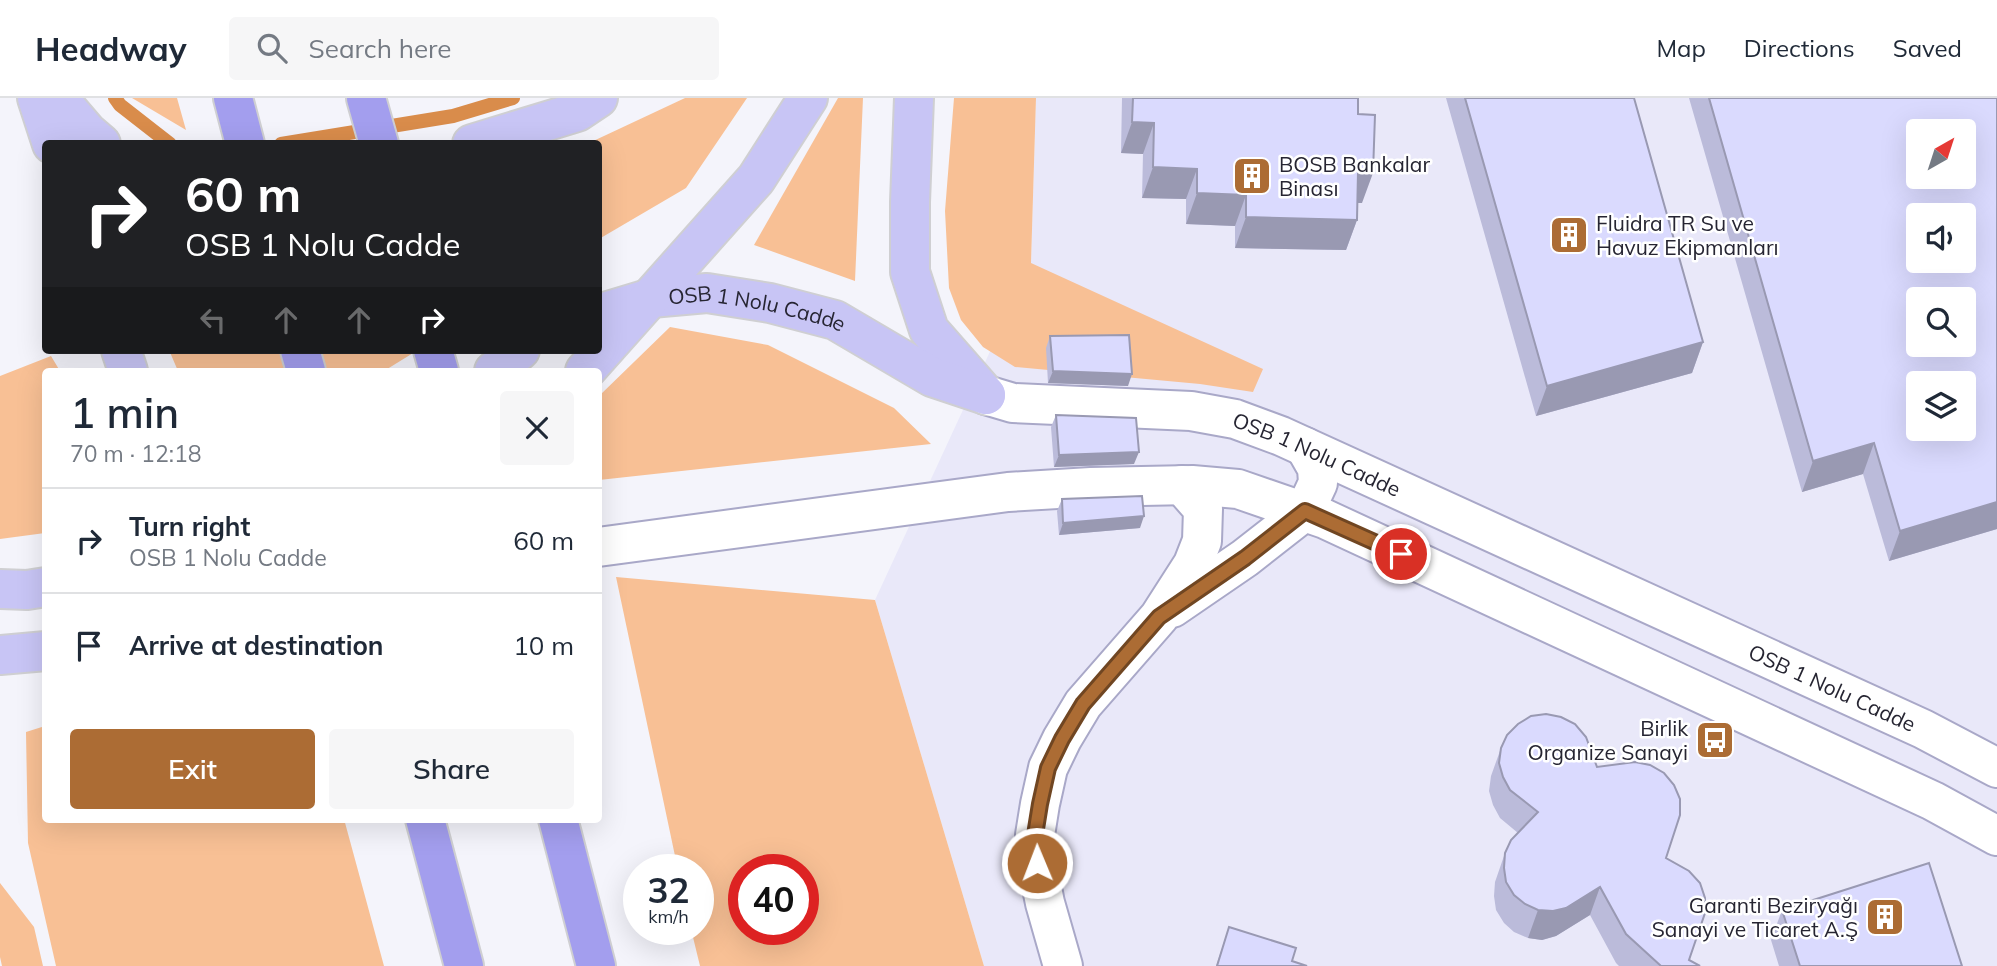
<!DOCTYPE html>
<html lang="en">
<head>
<meta charset="utf-8">
<style>
  :root { --surface:#fff; --page:#f6f6f7; --text:#1f2937; --muted:#747a83; --line:#e0e1e3; --accent:#ac6c34 }
  body { margin:0; font-family:Mulish,sans-serif; background:var(--page); color:var(--text); height:100vh; display:flex; flex-direction:column; font-size:26px; white-space:nowrap }
  * { box-sizing:border-box; margin:0 }
  p { font-size:23px; color:var(--muted) }
  .icon { flex:none; width:38px; height:38px; fill:none; stroke:currentColor; stroke-width:2; stroke-linecap:round; stroke-linejoin:round }
  .map { position:relative; flex:1; overflow:hidden }
  .side { position:absolute; left:42px; top:270px; width:560px; height:455px; display:flex; flex-direction:column; background:var(--surface); border-radius:7px; box-shadow:0 7px 28px #0002 }
  .side>* { flex:none }
  .guide { position:absolute; left:42px; top:42px; width:560px; height:214px; border-radius:7px; box-shadow:0 7px 28px #0002; background:#202124; color:#fff; overflow:hidden }
  .needle { width:46px; rotate:39deg }
  .tools { position:absolute; left:1906px; top:21px; display:grid; gap:14px }
  .tools a { display:grid; place-items:center; width:70px; height:70px; border-radius:7px; background:var(--surface); box-shadow:0 7px 28px #0002; font-size:35px }
  .speed { position:absolute; left:623px; top:756px; display:flex; gap:14px; font-size:35px; font-weight:700; text-align:center }
  .speed>* { display:grid; place-content:center; width:91px; height:91px; border-radius:50%; background:var(--surface); box-shadow:0 7px 28px #0002; line-height:1 }
  .speed small { font-size:18px; font-weight:400 }
  .speed .limit { border:10px solid #d22; background:#fff; color:#111 }
  .pin { position:absolute; display:grid; place-items:center; width:60px; height:60px; color:#fff; margin:-30px; border:4px solid #fff; border-radius:50%; box-shadow:0 2px 7px #0007 }
  .me { position:absolute; width:77px; margin:-38px; rotate:359deg; stroke-linejoin:round; filter:drop-shadow(0 0 5px #0008) }
  .turn { display:flex; align-items:center; gap:24px; height:147px; padding:0 28px; font-size:32px }
  .turn .icon { width:91px; height:91px; stroke-width:2.5 }
  .turn b { display:block; font-size:49px; line-height:60px }
  .lanes { display:flex; align-items:center; height:66px; padding:0 28px; background:#0003; justify-content:center; gap:35px; direction:ltr }
  .lanes .off { opacity:.35 }
  .round { display:grid; place-items:center; flex:none; width:74px; height:74px; border-radius:7px; background:var(--page) }
  .overview { display:flex; align-items:center; justify-content:space-between; height:119px; padding:0 28px }
  h1 { font-size:42px; font-weight:600; line-height:52px }
  .action { display:flex; gap:14px; margin-top:auto; padding:14px 28px }
  .action a { flex:1; height:80px; border-radius:7px; background:var(--accent); color:#fff; font-size:28px; font-weight:600; line-height:80px; text-align:center }
  .action a+a { background:var(--page); color:var(--text) }
  ul { padding:0; list-style:none }
  li { display:flex; align-items:center; gap:21px; height:105px; padding:0 28px; border-top:2px solid var(--line) }
  li div { flex:1 }
  li b { display:block; font-size:26px }
  li em { font-style:normal }
  header { display:flex; align-items:center; gap:42px; box-sizing:border-box; height:98px; padding:0 35px; background:var(--surface); border-bottom:2px solid var(--line) }
  header strong { font-size:33px }
  nav { display:flex; gap:38px; margin-inline-start:auto; font-size:24px }
  .search { width:490px; height:63px; background:var(--page); display:flex; align-items:center; gap:18px; box-sizing:border-box; padding:0 24px; border-radius:7px; color:var(--muted); font-size:26px }
  .map>svg:first-child { display:block }
  .built { fill:#e9e8f9; fill-rule:evenodd }
  .green { fill:#f8c095; fill-rule:evenodd }
  .lines { fill:none; stroke-linecap:round; stroke-linejoin:round }
  .stream { stroke:#d98c4b; stroke-width:14 }
  .tertiary-casing { stroke:#a9a8c8; stroke-width:42 }
  .primary-casing { stroke:#cfcfd2; stroke-width:42 }
  .motorway-casing { stroke:#cfcfd2; stroke-width:42 }
  .tertiary { stroke:#fff; stroke-width:38 }
  .primary { stroke:#c8c5f5; stroke-width:38 }
  .motorway { stroke:#a39eee; stroke-width:38 }
  .wall { fill:#bbbbda }
  .shaded-wall { fill:#9999b2 }
  .building { fill:#dadafe; stroke:#9999b2; stroke-width:2; fill-rule:evenodd }
  .route-casing { stroke:#704622; stroke-width:18 }
  .route { stroke:#ac6c34; stroke-width:12 }
  .labels { text-anchor:middle; dominant-baseline:central; stroke-width:5; stroke-linejoin:round; paint-order:stroke }
  .poi-label { font-size:21px; fill:#262532; stroke:#fff; text-anchor:start }
  .street-label { font-size:21px; fill:#262532; stroke:#fff }
</style>
</head>
<body>
<header>
<strong>Headway</strong>
<div class="search"><svg class="icon" aria-label="search" viewBox="0 0 24 24"><circle cx="10" cy="10" r="6"/><path d="M15 15l6 6"/></svg>Search here</div>
<nav><a>Map</a><a>Directions</a><a>Saved</a></nav>
</header>
<div class="map">
<svg width="1997" height="868" viewBox="0 0 1997 868">
  <rect width="100%" height="100%" fill="#f4f4fb"/>
  <path class="built" d="M1036,0H1997V868H984L875,502L1031,165ZM1918,33H1964V79H1918ZM1918,117H1964V163H1918ZM1918,201H1964V247H1918ZM1918,285H1964V331H1918Z"/>
  <path class="green" d="M132,0H177L186,32Z
    M685,0H747L686,90L599,141L598,46L589,45Z
    M838,0H863L855,183L754,147Z
    M954,0H1036L1031,165L1263,271L1253,294L1200,286L1015,269L983,249L961,222L949,190L945,113Z
    M670,229L768,247L894,310L931,346L599,382V298Z
    M169,252H418L384,273H178Z
    M51,258L60,273H46L45,435L0,441V278Z
    M616,479L875,502L984,868H700L691,831H698V772H678ZM744,772H803V831H744Z
    M45,628L46,721H344L384,868H56L28,745L26,634Z
    M0,785L34,829L43,868H2L0,859Z"/>
  <g class="lines">
    <path class="stream" d="M115,0L120,7L170,46
      M281,46L453,18L513,0"/>
    <defs>
      <g id="tertiary">
        <path id="s1" d="M986,297L1013,305L1191,313L1235,321L1281,338L1923,631L1997,670"/>
        <path d="M598,449L1008,394L1091,389L1192,387L1238,391L1325,421L1933,703L1997,738"/>
        <path d="M1172,510L1245,460L1305,413L1318,385L1317,370L1305,349"/>
        <path d="M1063,868L1045,805L1037,765L1035,737L1040,706L1048,670L1062,641L1083,606L1159,519L1193,466L1202,443L1203,411L1182,387"/>
      </g>
      <g id="primary">
        <path d="M37,0L52,46"/>
        <path d="M58,0L87,34L101,46"/>
        <path d="M914,0L910,104V174L929,232L986,297"/>
        <path d="M472,46L577,14L598,0"/>
        <path id="s2" d="M598,216L651,200L707,195L770,205L835,222L932,279L986,297"/>
        <path d="M121,252L128,273"/>
        <path d="M494,273L520,252"/>
        <path d="M585,273L756,81L808,0"/>
        <path d="M0,491L27,492L46,489"/>
        <path d="M0,557L46,553"/>
      </g>
      <path id="motorway" d="M233,0L245,46
        M366,0L379,46
        M300,252L306,273
        M433,252L439,273
        M425,721L464,868
        M558,721L596,868"/>
    </defs>
    <use href="#tertiary" class="tertiary-casing"/>
    <use href="#primary" class="primary-casing"/>
    <use href="#motorway" class="motorway-casing"/>
    <use href="#tertiary" class="tertiary"/>
    <use href="#primary" class="primary"/>
    <use href="#motorway" class="motorway"/>
  </g>
  <path class="wall" d="M1122,0H1358V16L1362,105H1357V122L1346,152L1235,150V128L1186,126V101L1142,100L1143,56L1121,55Z
    M1446,0H1634L1703,244L1692,275L1536,318Z
    M1689,0H1997V431L1889,463L1863,376L1802,394Z
    M1050,238L1128,288L1048,285L1046,250Z
    M1056,317L1134,366L1054,369L1051,329Z
    M1062,401L1140,430L1059,437L1057,413Z
    M1501,650L1597,669L1666,760L1689,862L1700,868H1619L1616,865L1590,817L1556,838L1542,842L1528,840L1514,834L1504,825L1496,812L1494,798L1495,784L1505,755L1518,735L1500,720L1493,707L1489,693L1491,678Z
    M1782,812L1962,868H1779L1771,842Z
    M1229,829L1292,863L1307,868H1216Z"/>
  <path class="shaded-wall" d="M1132,24L1154,25L1143,56L1121,55Z
    M1153,69L1197,71L1186,101L1142,100Z
    M1358,74L1373,75L1362,105H1347Z
    M1197,95L1246,97L1235,128L1186,126Z
    M1246,119L1357,122L1346,152L1235,150Z
    M1703,244L1692,275L1536,318L1547,288Z
    M1053,273L1132,276L1128,288L1048,285Z
    M1874,345L1863,376L1802,394L1813,363Z
    M1139,354L1134,366L1054,369L1059,357Z
    M1997,404V431L1889,463L1900,433Z
    M1144,418L1140,430L1059,437L1063,425Z
    M1600,789L1590,817L1556,838L1542,842L1528,840L1538,812Z"/>
  <path class="building" d="M1133,0H1358V16L1375,17L1373,75L1358,74L1357,122L1246,119V97L1197,95V71L1153,69L1154,25L1132,24Z
    M1465,0H1634L1703,244L1547,288Z
    M1709,0H1997V404L1900,433L1874,345L1813,363ZM1918,33H1964V79H1918ZM1918,117H1964V163H1918ZM1918,201H1964V247H1918ZM1918,285H1964V331H1918Z
    M1129,237L1132,276L1053,273L1050,238Z
    M1056,317L1136,320L1139,354L1059,357Z
    M1142,398L1144,418L1063,425L1062,401Z
    M1546,616L1561,619L1575,626L1586,639L1597,669L1635,664L1650,667L1664,675L1674,687L1680,701V717L1666,760L1689,773L1700,785L1705,800V815L1689,862L1700,868H1661L1626,836L1600,789L1566,810L1553,813L1538,812L1525,806L1514,797L1506,784L1504,770L1505,755L1511,742L1538,714L1510,692L1503,679L1499,665L1501,650L1507,637L1518,626L1531,618Z
    M1929,765L1962,868H1800L1782,812Z
    M1229,829L1296,850L1292,863L1307,868H1217Z"/>
  <g class="lines">
    <defs>
      <path id="route" d="M1037,765L1035,737L1040,706L1048,670L1062,641L1083,606L1159,519L1245,460L1305,413L1401,456"/>
    </defs>
    <use href="#route" class="route-casing"/>
    <use href="#route" class="route"/>
  </g>
  <defs>
    <symbol id="building-square" viewBox="-11 -11 22 22"><rect x="-9" y="-9" width="18" height="18" rx="4" fill="#ac6c34" stroke="#fff"/><path d="M-4-6H4V6H1V3H-1V6H-4ZM-2.5-4.3h1.7v1.8h-1.7ZM.8-4.3h1.7v1.8H.8ZM-2.5-1h1.7V.8h-1.7ZM.8-1h1.7V.8H.8Z" fill="#fff"/></symbol>
    <symbol id="bus-square" viewBox="-11 -11 22 22"><rect x="-9" y="-9" width="18" height="18" rx="4" fill="#ac6c34" stroke="#fff"/><path d="M-5-6H5V4H4V6H2V4H-2V6H-4V4H-5ZM-3.5-4V0h7V-4ZM-3.5 1.2v1.5H-2V1.2ZM2 1.2v1.5H3.5V1.2Z" fill="#fff"/></symbol>
  </defs>
  <g fill-rule="evenodd">
    <use href="#building-square" x="1230" y="56" width="44" height="44"/>
    <use href="#building-square" x="1547" y="115" width="44" height="44"/>
    <use href="#bus-square" x="1693" y="620" width="44" height="44"/>
    <use href="#building-square" x="1863" y="797" width="44" height="44"/>
  </g>
  <g class="labels">
    <g class="poi-label">
      <text x="1279" y="66">BOSB Bankalar<tspan x="1279" dy="24">Binası</tspan></text>
      <text x="1596" y="125">Fluidra TR Su ve<tspan x="1596" dy="24">Havuz Ekipmanları</tspan></text>
      <text x="1688" y="630" text-anchor="end">Birlik<tspan x="1688" dy="24">Organize Sanayi</tspan></text>
      <text x="1858" y="807" text-anchor="end">Garanti Beziryağı<tspan x="1858" dy="24">Sanayi ve Ticaret A.Ş</tspan></text>
    </g>
    <g class="street-label">
      <text stroke="none"><textPath href="#s2" startOffset="163">OSB 1 Nolu Cadde</textPath></text>
      <text stroke="none"><textPath href="#s1" startOffset="340">OSB 1 Nolu Cadde</textPath></text>
      <text stroke="none"><textPath href="#s1" startOffset="906">OSB 1 Nolu Cadde</textPath></text>
    </g>
  </g>
</svg>
<div class="tools">
<a><svg class="needle" viewBox="-14 -14 28 28"><path d="M0-13l5 13h-10z" fill="#e53935"/><path d="M0 13l5-13h-10z" fill="#747a83"/></svg></a>
<a><svg class="icon" aria-label="sound" viewBox="0 0 24 24"><path d="M4 9h4l5-4v14l-5-4H4zM17 9q2 3 0 6"/></svg></a>
<a><svg class="icon" aria-label="search" viewBox="0 0 24 24"><circle cx="10" cy="10" r="6"/><path d="M15 15l6 6"/></svg></a>
<a><svg class="icon" aria-label="layers" viewBox="0 0 24 24"><path d="M12 4l9 5-9 5-9-5zM3 14l9 5 9-5"/></svg></a>
</div>
<div class="speed"><div>32<small>km/h</small></div><div class="limit">40</div></div>
<div class="pin" style="left:1401px;top:456px;background:#d93025"><svg class="icon" aria-label="arrive" viewBox="0 0 24 24"><path d="M6 21V4h12l-3 4 3 4H6"/></svg></div>
<svg class="me" style="left:1037px;top:765px" viewBox="-20 -20 40 40"><circle r="17" fill="#ac6c34" stroke="#fff" stroke-width="3"/><path d="M0-11L8 9 0 5-8 9z" fill="#fff"/></svg>
<div class="guide">
<div class="turn"><svg class="icon" aria-label="right" viewBox="0 0 24 24"><path d="M7 20v-9h11M14 6l5 5-5 5"/></svg><div><b>60 m</b>OSB 1 Nolu Cadde</div></div>
<div class="lanes"><svg class="icon off" aria-label="left" viewBox="0 0 24 24"><path d="M17 20v-9H6M10 6l-5 5 5 5"/></svg><svg class="icon off" aria-label="ahead" viewBox="0 0 24 24"><path d="M12 20V5M6 11l6-6 6 6"/></svg><svg class="icon off" aria-label="ahead" viewBox="0 0 24 24"><path d="M12 20V5M6 11l6-6 6 6"/></svg><svg class="icon" aria-label="right" viewBox="0 0 24 24"><path d="M7 20v-9h11M14 6l5 5-5 5"/></svg></div>
</div>
<section class="side">
<div class="overview"><div><h1>1 min</h1><p>70 m · 12:18</p></div><a class="round"><svg class="icon" aria-label="close" viewBox="0 0 24 24"><path d="M6 6l12 12M18 6L6 18"/></svg></a></div>
<ul>
<li><svg class="icon" aria-label="right" viewBox="0 0 24 24"><path d="M7 20v-9h11M14 6l5 5-5 5"/></svg><div><b>Turn right</b><p>OSB 1 Nolu Cadde</p></div><em>60 m</em></li>
<li><svg class="icon" aria-label="arrive" viewBox="0 0 24 24"><path d="M6 21V4h12l-3 4 3 4H6"/></svg><div><b>Arrive at destination</b></div><em>10 m</em></li>
</ul>
<div class="action"><a>Exit</a><a>Share</a></div>
</section>
</div>
</body>
</html>
